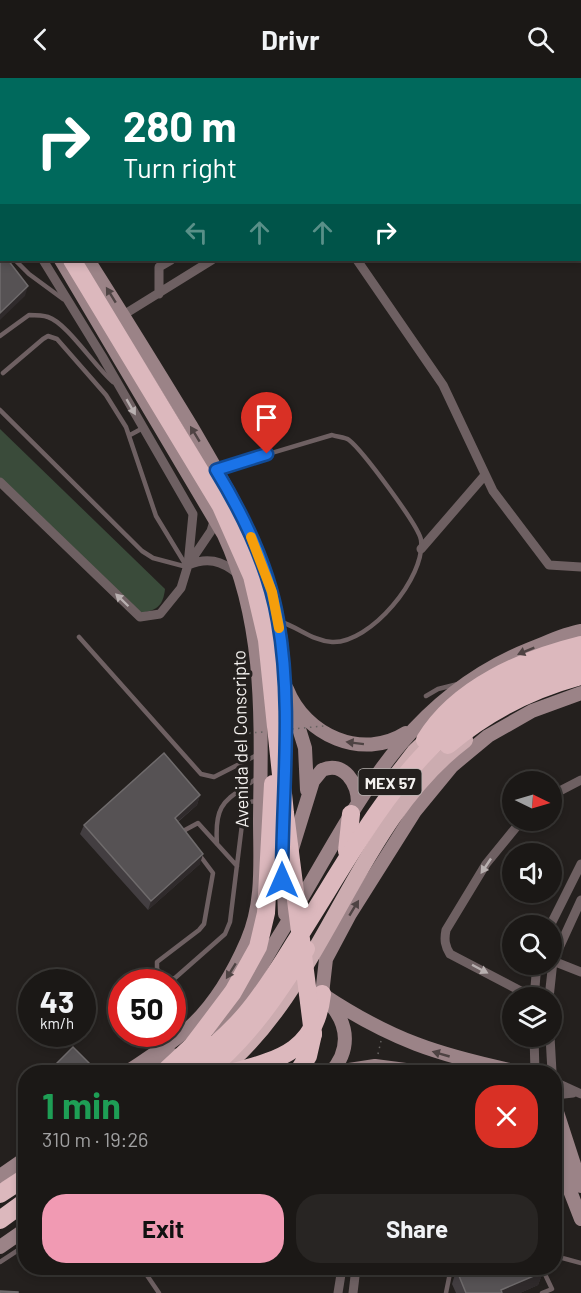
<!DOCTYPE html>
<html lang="en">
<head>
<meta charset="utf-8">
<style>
  :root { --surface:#1b1816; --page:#282523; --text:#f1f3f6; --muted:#a0a0a1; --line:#393735; --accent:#f19ab3 }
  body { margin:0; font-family:Barlow,sans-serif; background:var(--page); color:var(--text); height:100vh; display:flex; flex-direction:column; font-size:22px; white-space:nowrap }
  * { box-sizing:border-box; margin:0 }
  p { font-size:20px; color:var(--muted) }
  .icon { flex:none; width:33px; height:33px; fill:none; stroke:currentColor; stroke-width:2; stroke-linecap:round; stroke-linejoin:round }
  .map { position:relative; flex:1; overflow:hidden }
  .details { position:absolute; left:18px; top:987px; width:544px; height:210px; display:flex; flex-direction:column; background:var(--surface); border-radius:24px; box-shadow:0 3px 9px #0003,0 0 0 2px var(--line) }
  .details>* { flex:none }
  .hud { position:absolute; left:0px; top:0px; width:582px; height:183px; box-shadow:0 3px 9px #0003,0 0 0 2px var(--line); background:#00695c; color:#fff; overflow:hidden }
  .needle { width:39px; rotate:95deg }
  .controls { position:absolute; left:502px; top:693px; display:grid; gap:12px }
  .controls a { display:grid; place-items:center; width:60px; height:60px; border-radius:50%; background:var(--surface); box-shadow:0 3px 9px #0003,0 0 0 2px var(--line); font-size:30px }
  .speed { position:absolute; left:18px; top:891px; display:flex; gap:12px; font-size:30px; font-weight:700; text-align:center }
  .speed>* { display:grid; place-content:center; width:78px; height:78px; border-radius:50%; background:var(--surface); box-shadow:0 3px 9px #0003,0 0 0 2px var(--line); line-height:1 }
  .speed small { font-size:15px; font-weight:400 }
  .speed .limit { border:9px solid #d22; background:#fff; color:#111 }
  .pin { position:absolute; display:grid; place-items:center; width:51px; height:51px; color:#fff; margin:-62px -26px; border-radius:50% 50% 50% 0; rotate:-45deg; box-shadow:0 0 6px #0007 }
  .pin .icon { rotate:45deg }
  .me { position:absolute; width:66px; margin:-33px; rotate:0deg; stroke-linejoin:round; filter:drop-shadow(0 0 4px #0008) }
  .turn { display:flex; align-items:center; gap:21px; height:126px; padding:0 24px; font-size:27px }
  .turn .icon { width:78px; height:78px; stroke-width:2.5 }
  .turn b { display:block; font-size:42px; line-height:51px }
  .lanes { display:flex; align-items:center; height:57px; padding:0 24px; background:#0003; justify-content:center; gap:30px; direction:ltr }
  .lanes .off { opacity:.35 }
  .round { display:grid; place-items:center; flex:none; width:63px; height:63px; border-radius:24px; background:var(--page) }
  .summary { display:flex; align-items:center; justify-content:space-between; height:102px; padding:0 24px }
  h1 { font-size:36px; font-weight:700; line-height:45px; color:#1e9e55 }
  .action { display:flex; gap:12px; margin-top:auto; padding:12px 24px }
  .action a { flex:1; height:69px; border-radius:24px; background:var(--accent); color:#111; font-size:24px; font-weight:700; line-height:69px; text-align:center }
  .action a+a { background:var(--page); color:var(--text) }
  header { display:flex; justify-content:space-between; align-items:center; height:78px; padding:0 24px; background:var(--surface); font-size:27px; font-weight:700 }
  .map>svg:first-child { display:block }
  .green { fill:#3a4b3a }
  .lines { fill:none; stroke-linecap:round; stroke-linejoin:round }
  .path { stroke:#666361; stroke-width:1.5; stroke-dasharray:1.5 4.5; stroke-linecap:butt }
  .service { stroke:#6e6062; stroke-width:4.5 }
  .minor { stroke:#6e6062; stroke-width:9 }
  .secondary { stroke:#9b8387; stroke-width:14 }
  .trunk { stroke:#ccacb0; stroke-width:16 }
  .motorway { stroke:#dcb8bd; stroke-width:18 }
  .path-bridge { stroke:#666361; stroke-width:1.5; stroke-dasharray:1.5 4.5; stroke-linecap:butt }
  .motorway-bridge { stroke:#dcb8bd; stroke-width:18 }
  .wall { fill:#433e41 }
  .shaded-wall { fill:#2f2a2b }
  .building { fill:#565254; stroke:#6f6b6c; stroke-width:1.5 }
  .oneway { fill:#4e4343 }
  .oneway2 { fill:#b8b0b0 }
  .route-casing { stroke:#114b97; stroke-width:15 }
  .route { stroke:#1a73e8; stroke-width:10 }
  .slow { stroke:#f59e0b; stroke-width:10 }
  .labels { text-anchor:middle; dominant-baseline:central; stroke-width:6; stroke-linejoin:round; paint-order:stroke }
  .shield { fill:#24201e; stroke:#b6b2b0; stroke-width:1.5 }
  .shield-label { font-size:16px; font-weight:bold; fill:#f4f1ef }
  .street-label { font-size:18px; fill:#f4f1ef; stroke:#24201e }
</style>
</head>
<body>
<header><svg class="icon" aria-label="back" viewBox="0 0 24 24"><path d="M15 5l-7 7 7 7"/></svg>Drivr<svg class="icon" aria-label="search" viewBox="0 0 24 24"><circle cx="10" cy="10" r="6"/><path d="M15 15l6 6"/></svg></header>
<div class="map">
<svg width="581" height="1215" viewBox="0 0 581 1215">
  <rect width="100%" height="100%" fill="#24201e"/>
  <path class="green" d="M0,351L165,511C163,529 156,533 138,535L0,401Z"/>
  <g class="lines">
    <path class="path" d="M378,976L381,963"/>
    <path class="service" d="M0,166L2,168
      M15,182L29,196L63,221
      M0,258L29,237C35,237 42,237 48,239C67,245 95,289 113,304
      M0,332L142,473L153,480L187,489L156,438L126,349L106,317L57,261L48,258L43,261L3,295
      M130,357L143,350
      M218,391L332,357C337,359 345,359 349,362C362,372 419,448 421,462C426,499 370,566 332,564C313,563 298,549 281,544
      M79,559L201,696L214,699L259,676
      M426,618L438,611L458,606
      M184,757L185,752L198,745L237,788
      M217,766C214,723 226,723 257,700
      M198,775L213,795L204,846L199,852L157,884V891L165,901L175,900L225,856L230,844L244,730L247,724L258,723
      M555,1178L581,1185
      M0,1184L26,1167
      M142,1190L159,1215
      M446,1215L451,1190
      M542,1215L552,1211L542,1190"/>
    <path class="minor" d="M120,0L121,2
      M230,0L231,2
      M160,2L162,0
      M0,112L2,115
      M43,182L102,278L193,436L188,487
      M357,182L443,307L493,413L549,487L581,489
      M159,216V189L171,182
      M120,239L212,182
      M0,404L140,539L160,536L181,510L188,487L211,453L215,440
      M421,471L485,397
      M188,487C207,479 221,482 238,496
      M552,717L581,702
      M522,742L486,786L446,852C444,862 445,868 450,876L534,920
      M550,848L581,786
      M553,883L581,894
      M534,920L537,886
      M549,920L553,883L581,822
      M534,958L535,994
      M550,958L552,994
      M555,1004L581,1016
      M555,1017L573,1015
      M338,1215L342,1190
      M353,1215L356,1190"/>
    <path class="secondary" d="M0,42L2,44
      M0,83L2,85
      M61,182L224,457C266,547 261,645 260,742C260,782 264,825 247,863C234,893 214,927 190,949C171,966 148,980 127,994
      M88,182C123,237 157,292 191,348C224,405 261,464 275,529C285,572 285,617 284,660
      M287,611C305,657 362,683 406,655
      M292,628L305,670L307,712
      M282,764L285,836
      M292,771L313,703L322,692C344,682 358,706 358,725
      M322,916L326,881L350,836L415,733L452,688L488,658L532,633L581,615
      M322,916C391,962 438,977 519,994
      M214,950C243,926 260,889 279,858C350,744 395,625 530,571C546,565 564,556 581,553
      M147,994L173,977
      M331,994C350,973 349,948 331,927
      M336,994L375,988L421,994
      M555,1028L581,1108
      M555,1074L581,1141
      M0,1098L26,1080
      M0,1169L26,1151"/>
    <path class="trunk" d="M398,695L415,673L435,654
      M219,994C326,907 354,746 465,662"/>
    <path class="motorway" d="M0,56L2,59
      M347,773L351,736
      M234,994C281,981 316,972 322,916
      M298,994L308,978L313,956
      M0,1116L26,1099
      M0,1142L26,1123"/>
    <path class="path-bridge" d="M292,651L324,648
      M249,655L263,654"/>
    <path class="motorway-bridge" d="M72,182L221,428L252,498L267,562L285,735L313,956
      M425,662C457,609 524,581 581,567
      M448,667C487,634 532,611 581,598
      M164,994L193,967L233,914L258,869L266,835L273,706
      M181,994C204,977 226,959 245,937C264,915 279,890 294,866C374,742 425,623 581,584
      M206,994C248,960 277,917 306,871"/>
  </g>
  <path class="wall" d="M200,717L197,727L178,744L200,786L148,832L80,756L84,747Z
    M457,1190H542L543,1194L538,1207L520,1215H456L452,1206Z"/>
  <path class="shaded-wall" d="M28,208L25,218L0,242V235Z
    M200,717L197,727L171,749L175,740Z
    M203,776L200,786L148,832L151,823Z
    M543,1194L538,1207L520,1215H499L501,1212Z"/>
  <path class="building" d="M0,171L2,173V182H8L28,208L0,235Z
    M164,675L200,717L175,740L203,776L151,823L84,747Z
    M73,969L93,989L88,994H51L49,993Z
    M458,1190H542L543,1194L501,1212L502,1215H466L457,1193Z
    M0,1213L18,1214V1215H0Z"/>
  <defs><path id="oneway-solid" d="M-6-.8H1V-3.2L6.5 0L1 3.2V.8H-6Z" transform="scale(1.5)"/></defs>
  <g class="oneway">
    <use href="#oneway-solid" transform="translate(111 217) rotate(-122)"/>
    <use href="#oneway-solid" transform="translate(195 356) rotate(-121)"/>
    <use href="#oneway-solid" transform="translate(526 573) rotate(158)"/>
    <use href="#oneway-solid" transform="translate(355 665) rotate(-173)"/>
    <use href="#oneway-solid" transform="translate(354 830) rotate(-59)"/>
    <use href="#oneway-solid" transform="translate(231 893) rotate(122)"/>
    <use href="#oneway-solid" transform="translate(441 976) rotate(-164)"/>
  </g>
  <g class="oneway2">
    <use href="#oneway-solid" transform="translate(131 329) rotate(60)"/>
    <use href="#oneway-solid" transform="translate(122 522) rotate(-136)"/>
    <use href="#oneway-solid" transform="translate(486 788) rotate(124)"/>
    <use href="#oneway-solid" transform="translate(480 891) rotate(28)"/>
  </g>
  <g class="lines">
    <defs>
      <path id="route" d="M267,376L216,392C244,438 269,489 278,543C293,627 282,716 282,802"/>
    </defs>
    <use href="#route" class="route-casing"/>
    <use href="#route" class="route"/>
    <path class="slow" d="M251,459L272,514L279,550"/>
  </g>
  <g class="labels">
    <rect class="shield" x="358.5" y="691" width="63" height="26" rx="4.5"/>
    <g class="shield-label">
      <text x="390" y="704">MEX 57</text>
    </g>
    <g class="street-label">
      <text transform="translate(240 661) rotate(-91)">Avenida del Conscripto</text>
    </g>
  </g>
</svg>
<div class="controls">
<a><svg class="needle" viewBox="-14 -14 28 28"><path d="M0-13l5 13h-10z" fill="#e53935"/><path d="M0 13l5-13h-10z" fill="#a0a0a1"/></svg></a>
<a><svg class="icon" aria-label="sound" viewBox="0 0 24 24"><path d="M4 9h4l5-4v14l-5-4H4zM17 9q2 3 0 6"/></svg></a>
<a><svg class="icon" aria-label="search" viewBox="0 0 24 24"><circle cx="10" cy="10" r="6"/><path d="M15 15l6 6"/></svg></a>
<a><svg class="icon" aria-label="layers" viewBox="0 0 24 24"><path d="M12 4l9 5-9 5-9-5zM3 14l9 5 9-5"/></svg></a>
</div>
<div class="speed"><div>43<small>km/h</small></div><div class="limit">50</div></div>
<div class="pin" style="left:267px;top:376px;background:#d93025"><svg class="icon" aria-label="arrive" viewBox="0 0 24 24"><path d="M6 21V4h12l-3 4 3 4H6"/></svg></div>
<svg class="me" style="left:282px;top:802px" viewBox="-20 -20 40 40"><path d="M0-17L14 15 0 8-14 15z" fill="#1a73e8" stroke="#fff" stroke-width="4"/></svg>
<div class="hud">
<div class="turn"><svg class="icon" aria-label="right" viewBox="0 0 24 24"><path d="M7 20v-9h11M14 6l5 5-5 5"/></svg><div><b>280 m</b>Turn right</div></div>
<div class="lanes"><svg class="icon off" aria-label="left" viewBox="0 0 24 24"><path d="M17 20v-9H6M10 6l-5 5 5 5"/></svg><svg class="icon off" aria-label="ahead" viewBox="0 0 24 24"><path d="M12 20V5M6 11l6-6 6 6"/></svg><svg class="icon off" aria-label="ahead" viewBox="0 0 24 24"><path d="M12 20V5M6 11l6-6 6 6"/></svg><svg class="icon" aria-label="right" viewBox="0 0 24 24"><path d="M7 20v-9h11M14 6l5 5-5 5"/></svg></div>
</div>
<section class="details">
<div class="summary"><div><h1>1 min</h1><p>310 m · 19:26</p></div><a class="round" style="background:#d93025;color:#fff"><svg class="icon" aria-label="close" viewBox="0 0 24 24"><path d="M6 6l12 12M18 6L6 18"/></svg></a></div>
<div class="action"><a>Exit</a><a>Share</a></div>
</section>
</div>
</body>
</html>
